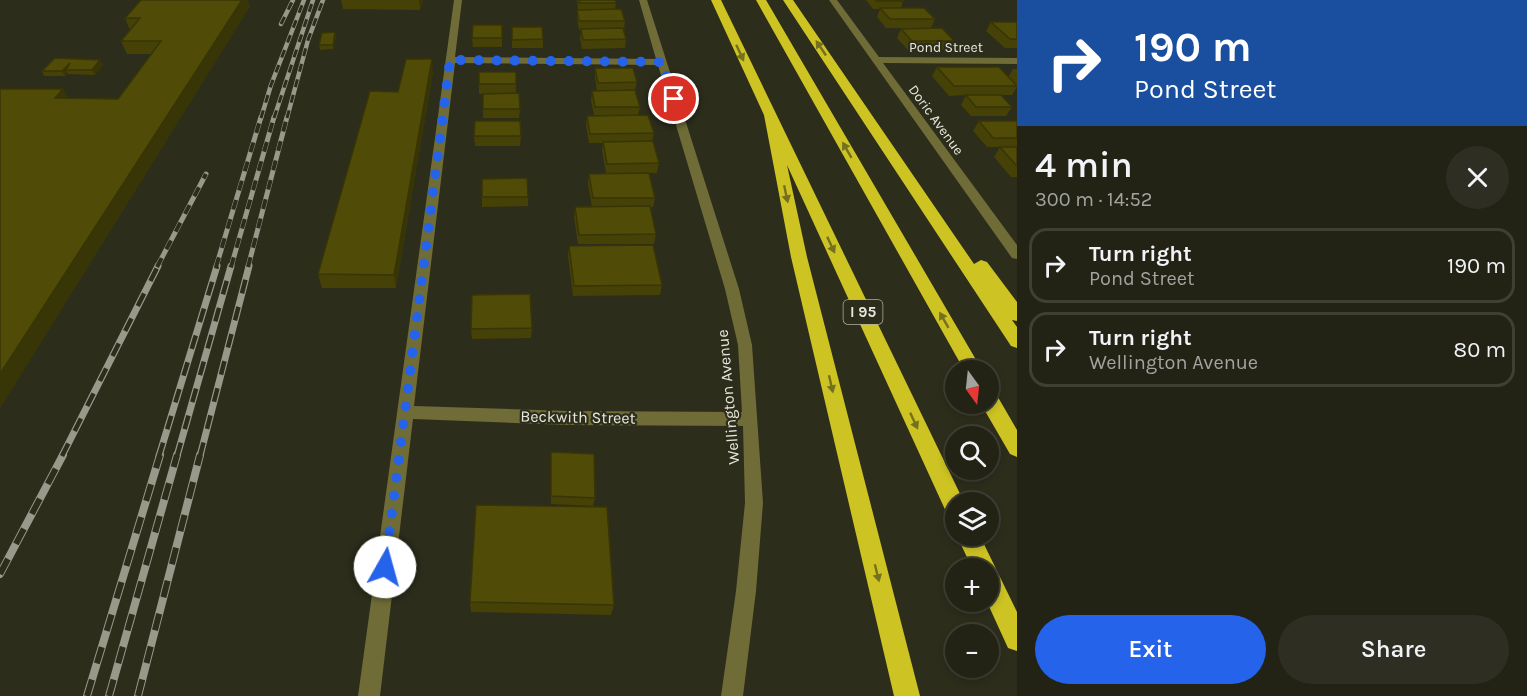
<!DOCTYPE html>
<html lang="en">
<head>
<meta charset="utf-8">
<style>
  :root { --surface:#222215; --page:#2e2f22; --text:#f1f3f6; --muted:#a2a4a0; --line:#3f3f34; --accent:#2563eb }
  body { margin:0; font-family:Karla,sans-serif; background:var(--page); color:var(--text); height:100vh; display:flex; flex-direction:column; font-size:22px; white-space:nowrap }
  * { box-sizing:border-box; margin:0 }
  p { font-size:20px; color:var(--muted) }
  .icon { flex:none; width:33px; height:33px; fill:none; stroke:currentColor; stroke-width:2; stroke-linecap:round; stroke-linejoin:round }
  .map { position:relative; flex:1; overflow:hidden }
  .side { display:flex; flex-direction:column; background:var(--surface); width:510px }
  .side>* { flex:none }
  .hud { background:#1a4fa0; color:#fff; overflow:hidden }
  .needle { width:39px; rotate:165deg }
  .fabs { position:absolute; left:945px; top:360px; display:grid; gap:12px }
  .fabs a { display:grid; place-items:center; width:54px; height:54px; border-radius:50%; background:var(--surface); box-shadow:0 3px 9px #0003,0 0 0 2px var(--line); font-size:30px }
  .pin { position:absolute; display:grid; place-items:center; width:51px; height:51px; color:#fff; margin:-26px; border:3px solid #fff; border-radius:50%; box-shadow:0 2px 6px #0007 }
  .me { position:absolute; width:66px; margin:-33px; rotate:7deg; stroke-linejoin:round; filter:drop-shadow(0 0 4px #0008) }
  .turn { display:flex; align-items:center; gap:21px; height:126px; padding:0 18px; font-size:27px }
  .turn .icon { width:78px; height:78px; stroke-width:2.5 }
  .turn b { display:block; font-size:42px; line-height:51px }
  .round { display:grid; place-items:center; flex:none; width:63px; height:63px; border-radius:32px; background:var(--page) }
  .overview { display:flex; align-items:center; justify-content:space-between; height:102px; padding:0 18px }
  h1 { font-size:36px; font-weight:600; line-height:45px }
  .cta { display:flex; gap:12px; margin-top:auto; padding:12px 18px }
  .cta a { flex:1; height:69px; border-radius:36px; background:var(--accent); color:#fff; font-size:24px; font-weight:600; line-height:69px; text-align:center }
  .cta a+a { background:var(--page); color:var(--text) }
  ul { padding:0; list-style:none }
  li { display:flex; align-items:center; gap:18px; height:75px; margin:0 12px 9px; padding:0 6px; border:3px solid var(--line); border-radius:18px }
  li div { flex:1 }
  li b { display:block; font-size:22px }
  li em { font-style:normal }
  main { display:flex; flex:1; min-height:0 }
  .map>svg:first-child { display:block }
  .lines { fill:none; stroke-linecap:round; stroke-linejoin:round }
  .minor { fill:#6f6c37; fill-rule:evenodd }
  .highway { fill:#cdc323; fill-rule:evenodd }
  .rail-far3-casing { stroke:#98988b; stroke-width:4.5 }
  .rail-far2-casing { stroke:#98988b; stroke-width:5 }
  .rail-far1-casing { stroke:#98988b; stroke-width:7 }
  .rail-casing { stroke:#98988b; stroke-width:8 }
  .rail-far3 { stroke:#2d2d1c; stroke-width:3; stroke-dasharray:8; stroke-linecap:butt }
  .rail-far2 { stroke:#2d2d1c; stroke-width:4; stroke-dasharray:10; stroke-linecap:butt }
  .rail-far1 { stroke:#2d2d1c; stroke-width:4.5; stroke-dasharray:14; stroke-linecap:butt }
  .rail { stroke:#2d2d1c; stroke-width:6; stroke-dasharray:17; stroke-linecap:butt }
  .wall { fill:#454107 }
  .shaded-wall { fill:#383506 }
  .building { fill:#504c08; stroke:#383506; stroke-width:1.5 }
  .oneway { fill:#75701f }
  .route { stroke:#2563eb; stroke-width:10; stroke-dasharray:0 18 }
  .labels { text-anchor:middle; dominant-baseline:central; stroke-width:4.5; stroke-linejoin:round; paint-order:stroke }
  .far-street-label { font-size:14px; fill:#e8e8de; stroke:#2d2d1c }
  .shield { fill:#2d2d1c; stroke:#b0b0a4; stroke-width:1.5 }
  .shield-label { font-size:15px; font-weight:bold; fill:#e8e8de }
  .street-label { font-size:16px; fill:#e8e8de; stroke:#2d2d1c }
</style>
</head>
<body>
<main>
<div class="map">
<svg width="1017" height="696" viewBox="0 0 1017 696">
  <rect width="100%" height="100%" fill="#2d2d1c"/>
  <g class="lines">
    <path class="minor" d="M454,0H462L455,57L656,59L639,0H647L739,289L752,345L763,503L756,591L743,696H721L736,591L745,503L743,426L568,425L413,419L380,696H358ZM455,63L658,65L725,289L738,345L742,412L568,411L414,406Z
      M829,0H837L879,57L1017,58V64L883,63L1017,245V259L1012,258Z"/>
    <path class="highway" d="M711,0H721L964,502H956V519L948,516L787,165L807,257L920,696H894L791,257L764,115Z
      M756,0H766L982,370H964Z
      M783,0H793L974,264L981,260L987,262L1017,302V321L1012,320L1017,327V348L1011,346Z
      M988,390L995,392L1017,430V457L1010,454L981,404H988Z
      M957,536H980L1017,612V651L1008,648L987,602L988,568H972Z"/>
    <defs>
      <path id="rail-far3" d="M281,24L293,0
        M261,118L271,85L304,0
        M274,118L313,0
        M287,118L308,40L323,0"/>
      <path id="rail-far2" d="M157,267L206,174
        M216,267L261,117
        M231,267L274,117
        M248,267L287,117"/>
      <path id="rail-far1" d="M62,456L158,266
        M159,456L217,266
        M177,456L231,266
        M200,456L249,266"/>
      <path id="rail" d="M0,574L63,455
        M87,696L160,455
        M109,696L177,455
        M138,696L200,455"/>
    </defs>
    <use href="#rail-far3" class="rail-far3-casing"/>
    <use href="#rail-far2" class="rail-far2-casing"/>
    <use href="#rail-far1" class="rail-far1-casing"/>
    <use href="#rail" class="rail-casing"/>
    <use href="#rail-far3" class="rail-far3"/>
    <use href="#rail-far2" class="rail-far2"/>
    <use href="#rail-far1" class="rail-far1"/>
    <use href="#rail" class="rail"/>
  </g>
  <path class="wall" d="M341,0H423L420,10L343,9Z
    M577,0H615L616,3L615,10L625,21L624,30L626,39L625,48L582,49L580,38L581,30H579L577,18V10H578Z
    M866,0H903L901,8L935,19L931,28H886L877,17L880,9H873Z
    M250,6L0,408V89L68,99H118L152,54H127L121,41L130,30L125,18Z
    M991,22H1017V48H1005L986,31Z
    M502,25V47H473L472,38Z
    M512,27L543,39V48H512Z
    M901,29L954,41L950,50H908L897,38Z
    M335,32L336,37L333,49L320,50L319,45Z
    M103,65L95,75L68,74V73L65,76H44L42,71Z
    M937,67L1009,76L1013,69H1017V87L1012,95H977L1012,107L1006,116H971L961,105L966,95L949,96L932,76Z
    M595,68L637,82L635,90L640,107L638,115L654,133L652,141L659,163L657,173H606L602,151L603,143H589L586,125L587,116H594L591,100L592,91H597L595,78Z
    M433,72L396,288H322L318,274Z
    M516,72V93L479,94V84Z
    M483,109H520L519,118H483Z
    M979,121H1017V177H1011L994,157L1000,147H987L973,131Z
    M474,136H521L520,146H475Z
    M589,174L655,198L653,207H650L656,234L654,244H578L574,217L575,207H592L588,184Z
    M482,197H528V206L482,207Z
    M569,246L662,285L660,295L573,296L568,256Z
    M532,328L531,338L472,339L471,329Z
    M551,452L595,498L593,506L551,504Z
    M470,602L614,605L611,615L471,612Z"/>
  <path class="shaded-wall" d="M242,0H248L250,6L0,408V374Z
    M419,0H423L420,10Z
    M335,32L336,37L333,49V45Z
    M432,59L433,72L396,288L394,275Z
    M100,60L103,65L95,75L92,70Z
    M70,63L66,70L68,73L65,76L62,71Z
    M63,89L70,102L55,98Z"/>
  <path class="building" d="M141,0H242L0,374V89H63L55,98L118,99L161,41H121L140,18H125Z
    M579,0H615L616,3H579Z
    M876,0H903L904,1H876Z
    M880,8H924L935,19H890Z
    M621,9L625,21H579L577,10Z
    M991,22H1017V39H1010Z
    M473,25H502V38H472Z
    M512,27H542L543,39L512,40Z
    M623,28L626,39L583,40L581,29Z
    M942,28L954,41H912L901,29Z
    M335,32L333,45H319L322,33Z
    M55,58L100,60L92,70H66L70,63L62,71H42Z
    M406,59H432L394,275L318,274L370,91L398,92Z
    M937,67H999L1017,86H954Z
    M595,68H633L637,82L598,83Z
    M479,72H516V84H479Z
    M635,90L640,107H595L592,91Z
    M519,93L520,109H483V94Z
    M966,95H1001L1012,107H976Z
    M648,115L654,133L590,134L587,116Z
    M475,121H520L521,136H474Z
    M979,121H1017V138H993Z
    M653,141L659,163L607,164L603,142Z
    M1000,147H1017V166Z
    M649,173L655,198H593L589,174Z
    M527,178L528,197H482V179Z
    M650,206L656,234L579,235L575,207Z
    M653,245L662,285L574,286L569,246Z
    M530,294L532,328L471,329L472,295Z
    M551,452L594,454L595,498L551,496Z
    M476,505L607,507L614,605L470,602Z"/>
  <defs><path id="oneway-solid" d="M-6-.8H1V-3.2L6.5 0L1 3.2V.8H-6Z" transform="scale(1.5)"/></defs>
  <g class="oneway">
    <use href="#oneway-solid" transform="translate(821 48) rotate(-124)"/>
    <use href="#oneway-solid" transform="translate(740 53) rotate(65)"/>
    <use href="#oneway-solid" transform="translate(847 150) rotate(-120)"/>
    <use href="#oneway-solid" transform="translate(786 194) rotate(78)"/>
    <use href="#oneway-solid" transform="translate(831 245) rotate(65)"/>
    <use href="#oneway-solid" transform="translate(944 320) rotate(-120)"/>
    <use href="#oneway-solid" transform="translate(831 384) rotate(77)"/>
    <use href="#oneway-solid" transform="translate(914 421) rotate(65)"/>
    <use href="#oneway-solid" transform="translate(877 573) rotate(76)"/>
  </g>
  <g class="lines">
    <path class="route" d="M385,567L450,60L662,62L674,99"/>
  </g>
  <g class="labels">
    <g class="far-street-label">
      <text x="946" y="47">Pond Street</text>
      <text transform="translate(936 120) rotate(54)">Doric Avenue</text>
    </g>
    <rect class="shield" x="843.5" y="300" width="39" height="24" rx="4.5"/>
    <g class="shield-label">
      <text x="863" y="312">I 95</text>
    </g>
    <g class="street-label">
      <text transform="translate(728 397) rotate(-95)">Wellington Avenue</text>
      <text transform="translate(578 417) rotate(1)">Beckwith Street</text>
    </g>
  </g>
</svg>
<div class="fabs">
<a><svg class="needle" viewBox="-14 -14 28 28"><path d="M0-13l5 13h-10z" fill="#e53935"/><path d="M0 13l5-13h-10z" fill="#a2a4a0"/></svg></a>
<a><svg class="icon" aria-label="search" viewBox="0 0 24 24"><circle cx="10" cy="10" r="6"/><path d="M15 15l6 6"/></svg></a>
<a><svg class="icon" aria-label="layers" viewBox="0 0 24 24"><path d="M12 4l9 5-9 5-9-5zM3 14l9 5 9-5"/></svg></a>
<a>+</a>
<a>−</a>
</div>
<div class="pin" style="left:674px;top:99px;background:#d93025"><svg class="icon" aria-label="arrive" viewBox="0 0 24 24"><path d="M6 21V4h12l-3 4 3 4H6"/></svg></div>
<svg class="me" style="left:385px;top:567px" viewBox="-20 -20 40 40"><circle r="19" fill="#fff"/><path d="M0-13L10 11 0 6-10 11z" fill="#2563eb"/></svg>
</div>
<section class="side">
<div class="hud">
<div class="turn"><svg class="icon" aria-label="right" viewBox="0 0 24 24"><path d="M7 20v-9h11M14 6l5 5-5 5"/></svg><div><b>190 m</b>Pond Street</div></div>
</div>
<div class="overview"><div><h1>4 min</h1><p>300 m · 14:52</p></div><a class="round"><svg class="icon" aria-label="close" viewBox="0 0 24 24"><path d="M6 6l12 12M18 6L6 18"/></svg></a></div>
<ul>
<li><svg class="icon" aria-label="right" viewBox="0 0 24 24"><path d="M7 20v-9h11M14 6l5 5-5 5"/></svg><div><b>Turn right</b><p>Pond Street</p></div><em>190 m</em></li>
<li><svg class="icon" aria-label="right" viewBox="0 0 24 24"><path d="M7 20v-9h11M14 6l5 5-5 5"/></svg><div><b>Turn right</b><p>Wellington Avenue</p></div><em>80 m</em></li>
</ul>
<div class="cta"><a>Exit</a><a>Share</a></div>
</section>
</main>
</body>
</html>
